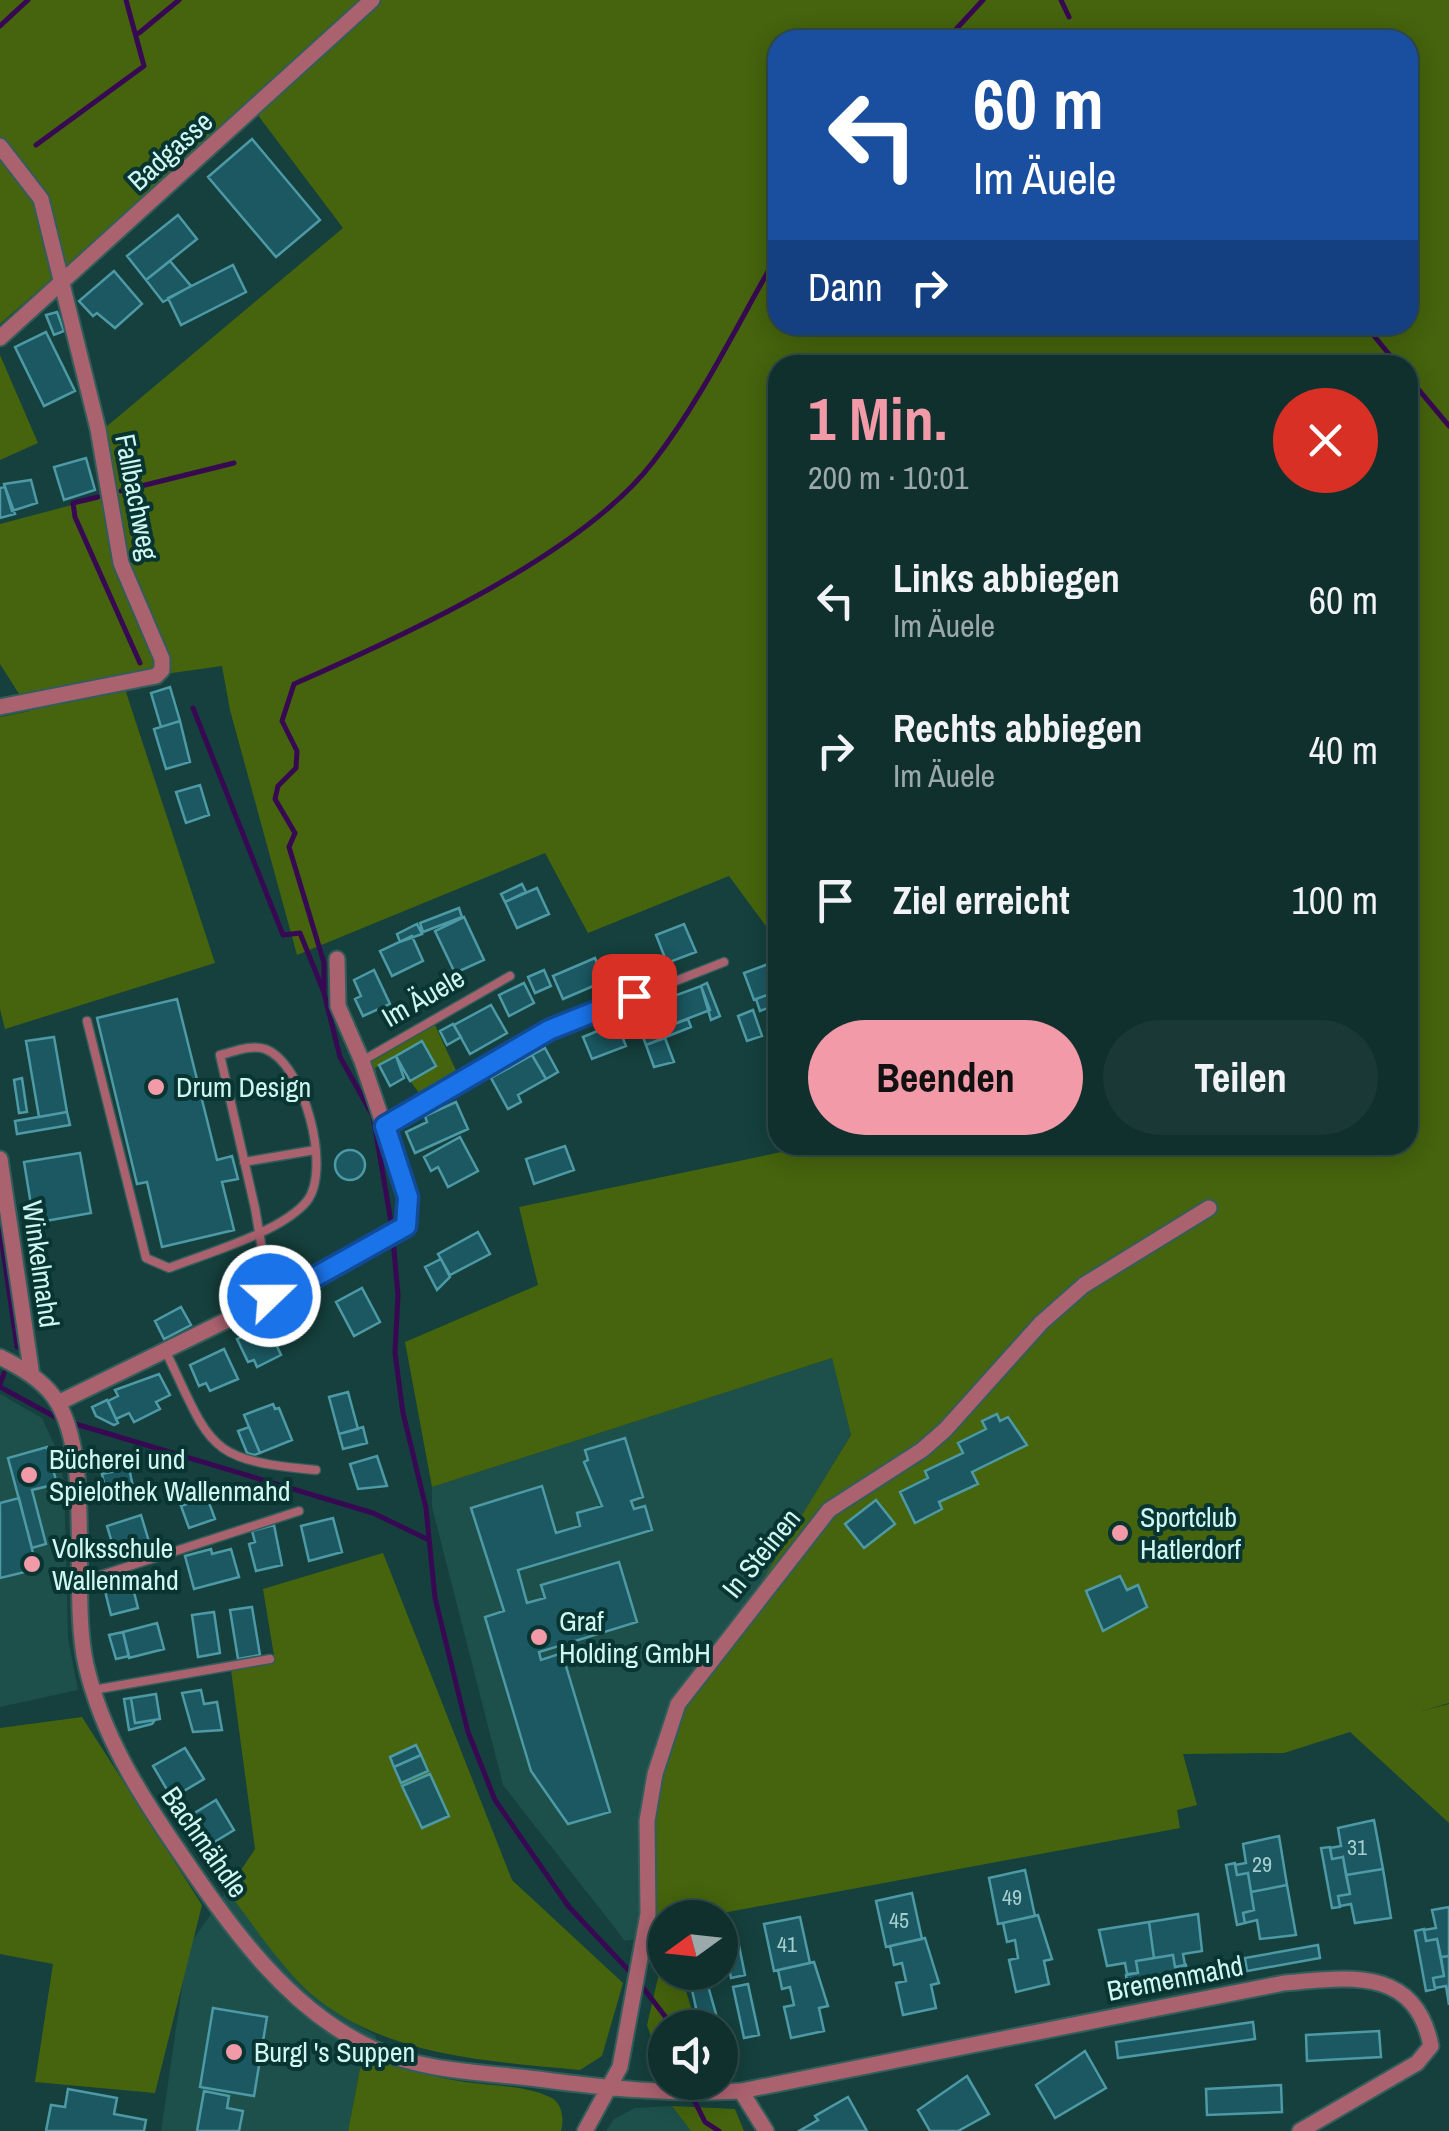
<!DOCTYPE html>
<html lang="de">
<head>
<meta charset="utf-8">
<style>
  :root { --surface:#10302e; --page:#193836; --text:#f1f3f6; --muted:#9ca9aa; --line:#304b4a; --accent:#f39aa9 }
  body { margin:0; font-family:"Archivo Narrow",sans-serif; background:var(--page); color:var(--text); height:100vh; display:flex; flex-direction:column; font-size:38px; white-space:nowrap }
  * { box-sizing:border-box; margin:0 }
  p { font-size:32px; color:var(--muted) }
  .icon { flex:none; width:55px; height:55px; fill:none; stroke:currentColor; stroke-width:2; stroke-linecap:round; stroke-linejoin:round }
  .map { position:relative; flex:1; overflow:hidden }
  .sheet { position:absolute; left:768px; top:355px; width:650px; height:800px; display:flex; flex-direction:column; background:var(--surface); border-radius:30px; box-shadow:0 5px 25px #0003,0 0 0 2px var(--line) }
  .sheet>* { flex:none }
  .banner { position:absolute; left:768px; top:30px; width:650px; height:305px; border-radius:30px; box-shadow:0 5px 25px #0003,0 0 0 2px var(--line); background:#1a4fa0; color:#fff; overflow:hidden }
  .needle { width:65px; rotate:255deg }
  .fabs { position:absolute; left:648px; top:1900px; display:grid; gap:20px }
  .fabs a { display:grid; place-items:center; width:90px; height:90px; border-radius:50%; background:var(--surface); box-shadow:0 5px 25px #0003,0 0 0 2px var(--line); font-size:50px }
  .pin { position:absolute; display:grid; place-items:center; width:85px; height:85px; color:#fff; margin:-42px; border-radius:20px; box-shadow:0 5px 15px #0006 }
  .me { position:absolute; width:110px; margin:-55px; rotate:68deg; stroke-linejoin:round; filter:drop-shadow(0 0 8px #0008) }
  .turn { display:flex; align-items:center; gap:35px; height:210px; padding:0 40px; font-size:45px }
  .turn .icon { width:130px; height:130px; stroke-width:2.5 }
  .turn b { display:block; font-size:70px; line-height:85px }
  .then { display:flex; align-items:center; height:95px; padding:0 40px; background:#0003; gap:20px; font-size:38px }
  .round { display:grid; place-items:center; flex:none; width:105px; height:105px; border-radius:52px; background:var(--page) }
  .summary { display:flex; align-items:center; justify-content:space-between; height:170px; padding:0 40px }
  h1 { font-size:60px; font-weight:700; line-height:75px; color:var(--accent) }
  .cta { display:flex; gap:20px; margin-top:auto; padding:20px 40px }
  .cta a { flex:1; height:115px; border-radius:60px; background:var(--accent); color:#111; font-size:40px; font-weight:700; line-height:115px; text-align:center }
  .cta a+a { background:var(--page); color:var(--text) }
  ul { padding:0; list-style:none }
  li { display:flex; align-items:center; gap:30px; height:150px; padding:0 40px }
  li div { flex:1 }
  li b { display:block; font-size:38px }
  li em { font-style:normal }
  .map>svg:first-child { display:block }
  .built { fill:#1d4f4b }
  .green { fill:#45640d; fill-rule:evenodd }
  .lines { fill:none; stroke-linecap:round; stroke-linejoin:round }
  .stream { stroke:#380953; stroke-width:5 }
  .building { fill:#1b5861; stroke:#4d9aa6; stroke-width:2.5 }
  .lane-casing { stroke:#335d5a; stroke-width:11 }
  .street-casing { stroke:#335d5a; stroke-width:19 }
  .lane { stroke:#ab626f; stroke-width:8 }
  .street { stroke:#ab626f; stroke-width:15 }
  .route-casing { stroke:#114b97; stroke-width:25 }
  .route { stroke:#1a73e8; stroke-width:18 }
  .poi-dot { fill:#f39aa9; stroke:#083532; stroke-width:4 }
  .labels { text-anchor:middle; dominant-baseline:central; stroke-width:8; stroke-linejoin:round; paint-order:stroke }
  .number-label { font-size:22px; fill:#a3cece }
  .street-label { font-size:28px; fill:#d0f6f2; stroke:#083532 }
  .poi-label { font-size:28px; fill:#d0f6f2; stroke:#083532; text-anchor:start }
</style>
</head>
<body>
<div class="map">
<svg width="1449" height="2131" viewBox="0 0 1449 2131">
  <rect width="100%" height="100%" fill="#15403d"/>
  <path class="built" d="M832,1358L851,1435L676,1721L653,1816L656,1936L625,1941L503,1785L432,1507V1487Z
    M0,1394L42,1418L55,1446L64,1481L68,1638L78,1690L0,1707Z
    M227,1891L271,1946L338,2013L376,2036L373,2058L360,2069L348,2131H161L188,1947Z
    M672,2106L691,2131H606L614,2119L635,2108Z"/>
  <path class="green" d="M0,0H1449V1703L1422,1711L1449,1704V1823L1350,1732L1284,1753L1183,1754L1197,1805L1177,1810L1180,1828L701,1917L665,1918V1932L656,1936L653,1816L676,1721L851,1435L832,1358L432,1487L405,1342L538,1285L519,1207L815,1145H1408V365H778L777,941L729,876L588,933L545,853L297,955L230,710L222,666L122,680L215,963L5,1029L0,1009V717L30,711L0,664V524L117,493L106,427L343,228L251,106L0,324ZM778,40H1408V325H778Z
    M0,355L38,443L0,460Z
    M435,1025L458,1075L420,1094L410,1081L435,1066L421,1042L375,1068L382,1100L371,1062Z
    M383,1553L512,1880L623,1983L602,2056L580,2070C489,2061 390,2057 316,1998C282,1970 254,1925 227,1891L255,1849L231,1670L275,1662L263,1589Z
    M82,1717L202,1905L155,2093L35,2082L53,1964L0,1954V1728Z
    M661,1965L665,1972L683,1981L697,2027L665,2028V2076L647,2025Z
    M373,2058C404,2069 432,2077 465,2082C493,2086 524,2085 550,2097C563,2103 564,2120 561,2131H348L360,2069Z
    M672,2106L735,2109L744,2131H691Z"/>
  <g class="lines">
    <path class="stream" d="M1061,0L1069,17
      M0,26L28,0
      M139,33L179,0
      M946,40L983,0
      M36,145L144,66L126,0
      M1365,325L1398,365
      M1408,377L1449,426
      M121,491L234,463
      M98,497L73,503L75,517L140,663
      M193,708L283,935L300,933L323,990
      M392,1228L373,1116L340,1057L324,993V963L289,847L295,833L275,799L278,786L296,768L297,751L282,721L294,684C401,637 582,555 653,462C702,399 738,323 778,254
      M0,1229L17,1347
      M393,1239L398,1295L395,1353L403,1413L426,1508L435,1598L468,1732L495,1800L569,1907L634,1976
      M0,1385L4,1373
      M0,1387L59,1419
      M69,1422L373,1513L429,1540
      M641,1985L674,2028
      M685,2082L705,2122L719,2131"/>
  </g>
  <path class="building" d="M252,139L320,220L276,257L208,177Z
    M178,215L197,239L146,280L127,256Z
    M170,261L191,286L163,302L146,280Z
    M233,265L246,292L181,325L168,298Z
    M114,271L142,304L115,328L97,313L93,316L79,301Z
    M57,312L64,331L54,335L46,315Z
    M46,332L75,391L44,406L15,347Z
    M86,458L95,490L64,500L54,467Z
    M31,480L37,503L12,511L4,484Z
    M5,487L15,514L0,518V488Z
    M170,687L180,721L161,727L151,693Z
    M180,721L190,762L166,769L154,729Z
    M200,785L209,815L186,823L176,792Z
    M522,884L526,892L505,902L501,894Z
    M537,888L549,914L517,928L505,902Z
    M459,908L462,917L423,932L420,923Z
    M464,917L484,960L455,973L435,931Z
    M417,924L422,934L400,942L397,934Z
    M684,924L696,952L667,963L656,935Z
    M412,936L423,961L392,976L380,951Z
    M595,958L605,981L563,999L553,976Z
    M771,963L778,991L754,1000L744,973Z
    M374,970L390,1004L363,1016L355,999L361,996L354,980Z
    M544,970L551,986L535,993L528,977Z
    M524,983L534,1003L509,1016L499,995Z
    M707,983L720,1016L711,1020L701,986Z
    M701,986L710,1010L653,1032L644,1007Z
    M778,991V1004L760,1011L756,999Z
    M177,999L217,1160L232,1156L238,1179L222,1182L234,1230L162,1247L147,1182L137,1184L97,1018Z
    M491,1005L507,1033L470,1054L454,1025Z
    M753,1010L762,1036L747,1041L738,1016Z
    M646,1012L653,1032L688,1019L691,1027L646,1045L635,1016Z
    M617,1023L626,1046L592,1059L583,1037Z
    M453,1024L461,1037L447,1045L440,1031Z
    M54,1037L67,1112L39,1117L26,1041Z
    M665,1038L674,1062L654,1067L646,1045Z
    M422,1041L436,1066L410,1081L396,1056Z
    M545,1048L558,1072L546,1079L532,1055Z
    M532,1055L546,1079L518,1095L521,1102L508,1109L491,1078Z
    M396,1056L404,1078L390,1086L379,1065Z
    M22,1078L27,1112L19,1113L14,1080Z
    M456,1102L468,1129L415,1153L406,1132L427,1122L425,1116Z
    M67,1112L70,1125L17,1134L15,1121Z
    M460,1137L478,1171L448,1187L438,1167L431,1171L424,1157Z
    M565,1146L574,1170L534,1184L526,1159Z
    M335 1165a15 15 0 1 1 30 0a15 15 0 1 1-30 0Z
    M80,1153L91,1213L34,1223L24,1162Z
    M478,1232L490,1254L450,1275L438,1254Z
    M441,1259L450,1277L437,1290L425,1267Z
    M362,1288L380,1322L354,1336L336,1302Z
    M181,1307L191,1325L164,1339L155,1321Z
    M267,1325L281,1355L257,1367L254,1360L248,1362L237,1339Z
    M224,1349L238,1379L210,1391L206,1383L199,1386L190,1365Z
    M159,1374L170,1395L156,1402L160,1409L134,1422L129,1413L116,1419L108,1401L118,1396L115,1390Z
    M348,1392L358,1429L339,1434L329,1397Z
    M107,1400L118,1423L114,1425L96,1416L92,1407Z
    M273,1404L275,1409L279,1408L292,1440L260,1453L244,1415Z
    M997,1414L1000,1421L1008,1417L1027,1445L972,1472L978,1484L939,1502L942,1509L915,1523L900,1492L928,1478L925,1471L963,1453L958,1443L986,1429L982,1421Z
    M249,1427L260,1453L254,1455L247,1453L238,1431Z
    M363,1427L367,1443L343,1449L339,1434Z
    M625,1438L643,1497L631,1501L634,1509L645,1506L652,1530L518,1570L527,1603L545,1598L541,1585L619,1562L637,1622L539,1652L541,1660L562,1653L610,1812L568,1824L531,1771L485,1617L504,1611L471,1508L542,1486L556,1533L580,1526L577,1513L602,1506L584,1462L588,1460L585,1450Z
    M47,1447L57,1484L32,1490L46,1544L32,1548L8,1458Z
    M377,1456L387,1486L358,1489L350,1464Z
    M129,1468L135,1496L108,1502L102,1474Z
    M207,1497L215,1519L189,1528L181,1506Z
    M19,1498L37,1569L0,1578V1503Z
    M876,1500L895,1524L864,1548L845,1524Z
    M141,1515L150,1545L116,1556L107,1526Z
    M333,1518L342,1552L309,1561L301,1526Z
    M274,1525L282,1565L256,1571L249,1544L255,1542L252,1531Z
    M211,1549L212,1554L231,1549L239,1577L194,1589L185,1556Z
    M1120,1576L1127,1590L1138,1585L1147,1607L1103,1631L1086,1591Z
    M132,1584L138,1608L111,1615L105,1591Z
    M252,1607L260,1655L238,1659L230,1610Z
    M214,1612L220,1653L198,1657L192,1615Z
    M157,1623L164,1649L129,1658L123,1632Z
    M123,1632L129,1656L116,1659L109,1635Z
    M201,1690L204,1704L217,1702L222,1730L193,1732L182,1693Z
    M156,1694L160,1719L135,1723L131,1698Z
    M131,1698L135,1723L155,1720L152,1724L129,1730L124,1699Z
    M416,1745L421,1755L394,1767L390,1757Z
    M185,1748L204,1779L172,1798L153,1766Z
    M421,1755L428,1771L401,1783L394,1767Z
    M430,1774L449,1816L422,1828L402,1786Z
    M216,1800L234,1830L206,1847L188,1817Z
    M1374,1820L1383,1869L1346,1875L1343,1857L1332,1859L1330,1848L1341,1846L1338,1828Z
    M1279,1836L1287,1885L1251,1892L1248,1873L1237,1875L1235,1865L1246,1863L1243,1844Z
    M1330,1847L1332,1859L1343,1857L1350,1894L1338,1896L1340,1907L1332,1908L1321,1848Z
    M1235,1863L1237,1875L1248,1873L1254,1910L1243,1913L1245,1923L1237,1925L1226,1865Z
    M1383,1869L1391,1918L1355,1923L1351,1904L1340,1906L1338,1896L1350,1894L1346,1875Z
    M1025,1870L1035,1916L998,1924L989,1878Z
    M1287,1885L1296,1935L1260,1939L1257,1920L1245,1923L1243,1913L1254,1910L1251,1892Z
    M912,1893L922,1939L886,1947L876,1901Z
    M1449,1907V1956L1441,1957L1437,1939L1426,1941L1424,1930L1436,1928L1432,1910Z
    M1198,1914L1202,1951L1183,1954L1185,1965L1175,1967L1173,1955L1154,1958L1149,1922Z
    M1038,1915L1052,1959L1044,1961L1049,1984L1016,1992L1009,1960L1018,1958L1015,1940L1007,1942L1003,1923Z
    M800,1917L810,1963L774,1971L764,1924Z
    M1149,1922L1154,1958L1136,1961L1138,1973L1127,1974L1125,1963L1107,1966L1099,1930Z
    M1424,1929L1426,1941L1437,1939L1444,1976L1433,1978L1435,1989L1426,1991L1415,1931Z
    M736,1931L745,1975L731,1978L722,1934Z
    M925,1938L939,1983L931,1985L936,2008L903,2015L896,1983L906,1981L902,1963L894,1965L890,1946Z
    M1318,1945L1320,1958L1247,1971L1245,1958Z
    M1173,1955L1175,1967L1186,1965L1187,1972L1127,1982L1126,1975L1138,1973L1136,1961Z
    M1449,1956V2005L1446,1986L1435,1988L1433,1978L1444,1976L1441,1957Z
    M814,1962L828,2006L819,2008L824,2031L791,2038L784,2007L794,2005L790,1987L782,1989L778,1970Z
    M688,1972H704L720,2028H705L702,2016L698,2017Z
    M748,1984L759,2035L744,2038L733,1987Z
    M213,2008L267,2017L254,2096L200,2087Z
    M1253,2022L1255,2039L1118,2058L1116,2042Z
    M1379,2031L1381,2057L1307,2061L1306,2035Z
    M1085,2051L1106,2088L1055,2118L1036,2085Z
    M967,2076L989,2114L958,2131H930L918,2110Z
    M1281,2085L1282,2112L1207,2115L1206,2089Z
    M68,2089L117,2098L114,2114L146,2120L144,2131H46L51,2105L65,2107Z
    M204,2091L229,2096L227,2108L243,2111L239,2131H197Z
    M848,2097L867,2131H799L818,2120L815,2116Z"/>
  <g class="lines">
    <defs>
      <path id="lane" d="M87,1021L146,1258L169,1268C207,1253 282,1232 307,1201C332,1169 304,1063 265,1049C251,1044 233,1052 220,1055L255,1208L270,1296
        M362,1061L510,976
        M385,1126L549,1031L724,962
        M244,1162L315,1150
        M166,1352C212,1447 205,1460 316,1470
        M80,1582L299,1511
        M93,1690L270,1659"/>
      <path id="street" d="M0,146L41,199L98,429L121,563L162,659V670L156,676L0,707
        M0,338L372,0
        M0,1159L32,1376
        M0,1357C20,1367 41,1379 54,1397C96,1457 69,1591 86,1665C102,1735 140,1795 180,1853C231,1928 289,2011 374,2049C424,2072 485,2072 538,2079C606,2088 671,2095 741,2091L1284,1983C1347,1978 1415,1965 1431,2046L1417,2063L1300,2131
        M58,1403L315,1277L406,1226L408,1197L362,1061L338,1006L337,959
        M741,2091L766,2131
        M585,2131L620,2067L648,1914L647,1821L655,1774L678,1704L829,1510L922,1450L945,1430L1041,1323L1084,1285L1209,1208"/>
    </defs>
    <use href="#lane" class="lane-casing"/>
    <use href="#street" class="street-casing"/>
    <use href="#lane" class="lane"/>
    <use href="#street" class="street"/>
  </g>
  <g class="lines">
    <defs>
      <path id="route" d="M270,1296L315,1277L406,1226L408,1197L385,1126L549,1030L634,996"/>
    </defs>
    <use href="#route" class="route-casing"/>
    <use href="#route" class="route"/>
  </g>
  <g class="poi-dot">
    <circle cx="156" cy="1087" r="10"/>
    <circle cx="29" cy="1475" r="10"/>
    <circle cx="1120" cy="1533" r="10"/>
    <circle cx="32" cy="1564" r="10"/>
    <circle cx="539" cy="1637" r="10"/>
    <circle cx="234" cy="2052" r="10"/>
  </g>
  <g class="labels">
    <g class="number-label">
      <text x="1357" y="1847">31</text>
      <text x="1262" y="1864">29</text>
      <text x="1012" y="1897">49</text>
      <text x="899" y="1920">45</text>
      <text x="787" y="1944">41</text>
    </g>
    <g class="street-label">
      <text transform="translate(170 151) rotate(-42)">Badgasse</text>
      <text transform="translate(137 497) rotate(79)">Fallbachweg</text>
      <text transform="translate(423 997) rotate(-30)">Im Äuele</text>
      <text transform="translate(41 1264) rotate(82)">Winkelmahd</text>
      <text transform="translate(761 1553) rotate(-51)">In Steinen</text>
      <text transform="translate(205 1842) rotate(55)">Bachmähdle</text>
      <text transform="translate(1175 1978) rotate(-11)">Bremenmahd</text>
    </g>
    <g class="poi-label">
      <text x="176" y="1087">Drum Design</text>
      <text x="49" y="1459">Bücherei und<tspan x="49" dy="32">Spielothek Wallenmahd</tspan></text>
      <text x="1140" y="1517">Sportclub<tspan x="1140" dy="32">Hatlerdorf</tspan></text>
      <text x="52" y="1548">Volksschule<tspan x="52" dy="32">Wallenmahd</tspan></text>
      <text x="559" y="1621">Graf<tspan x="559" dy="32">Holding GmbH</tspan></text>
      <text x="254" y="2052">Burgl 's Suppen</text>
    </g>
  </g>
</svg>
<div class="fabs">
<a><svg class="needle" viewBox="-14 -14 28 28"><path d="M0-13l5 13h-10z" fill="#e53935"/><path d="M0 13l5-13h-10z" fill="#9ca9aa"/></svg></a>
<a><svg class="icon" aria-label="sound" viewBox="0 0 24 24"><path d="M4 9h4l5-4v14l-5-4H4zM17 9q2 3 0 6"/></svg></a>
</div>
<div class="pin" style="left:634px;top:996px;background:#d93025"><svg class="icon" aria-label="arrive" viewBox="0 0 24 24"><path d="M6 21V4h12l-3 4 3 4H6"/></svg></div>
<svg class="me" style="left:270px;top:1296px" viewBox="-20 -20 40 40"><circle r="17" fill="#1a73e8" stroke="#fff" stroke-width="3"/><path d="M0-11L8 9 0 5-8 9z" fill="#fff"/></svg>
<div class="banner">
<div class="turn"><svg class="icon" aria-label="left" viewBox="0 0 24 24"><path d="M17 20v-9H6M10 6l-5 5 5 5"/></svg><div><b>60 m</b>Im Äuele</div></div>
<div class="then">Dann<svg class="icon" aria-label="right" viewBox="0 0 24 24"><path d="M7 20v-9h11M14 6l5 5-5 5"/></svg></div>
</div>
<section class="sheet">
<div class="summary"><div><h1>1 Min.</h1><p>200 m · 10:01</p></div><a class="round" style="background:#d93025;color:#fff"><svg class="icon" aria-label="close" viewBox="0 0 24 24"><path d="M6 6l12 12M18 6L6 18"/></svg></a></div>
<ul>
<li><svg class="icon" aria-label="left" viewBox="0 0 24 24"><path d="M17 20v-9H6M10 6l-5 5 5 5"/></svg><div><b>Links abbiegen</b><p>Im Äuele</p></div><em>60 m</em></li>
<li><svg class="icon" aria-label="right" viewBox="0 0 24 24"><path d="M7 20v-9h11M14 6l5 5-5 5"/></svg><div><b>Rechts abbiegen</b><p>Im Äuele</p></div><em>40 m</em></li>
<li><svg class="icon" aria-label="arrive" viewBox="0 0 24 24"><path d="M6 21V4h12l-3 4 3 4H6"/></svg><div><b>Ziel erreicht</b></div><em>100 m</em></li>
</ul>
<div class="cta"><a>Beenden</a><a>Teilen</a></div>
</section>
</div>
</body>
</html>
